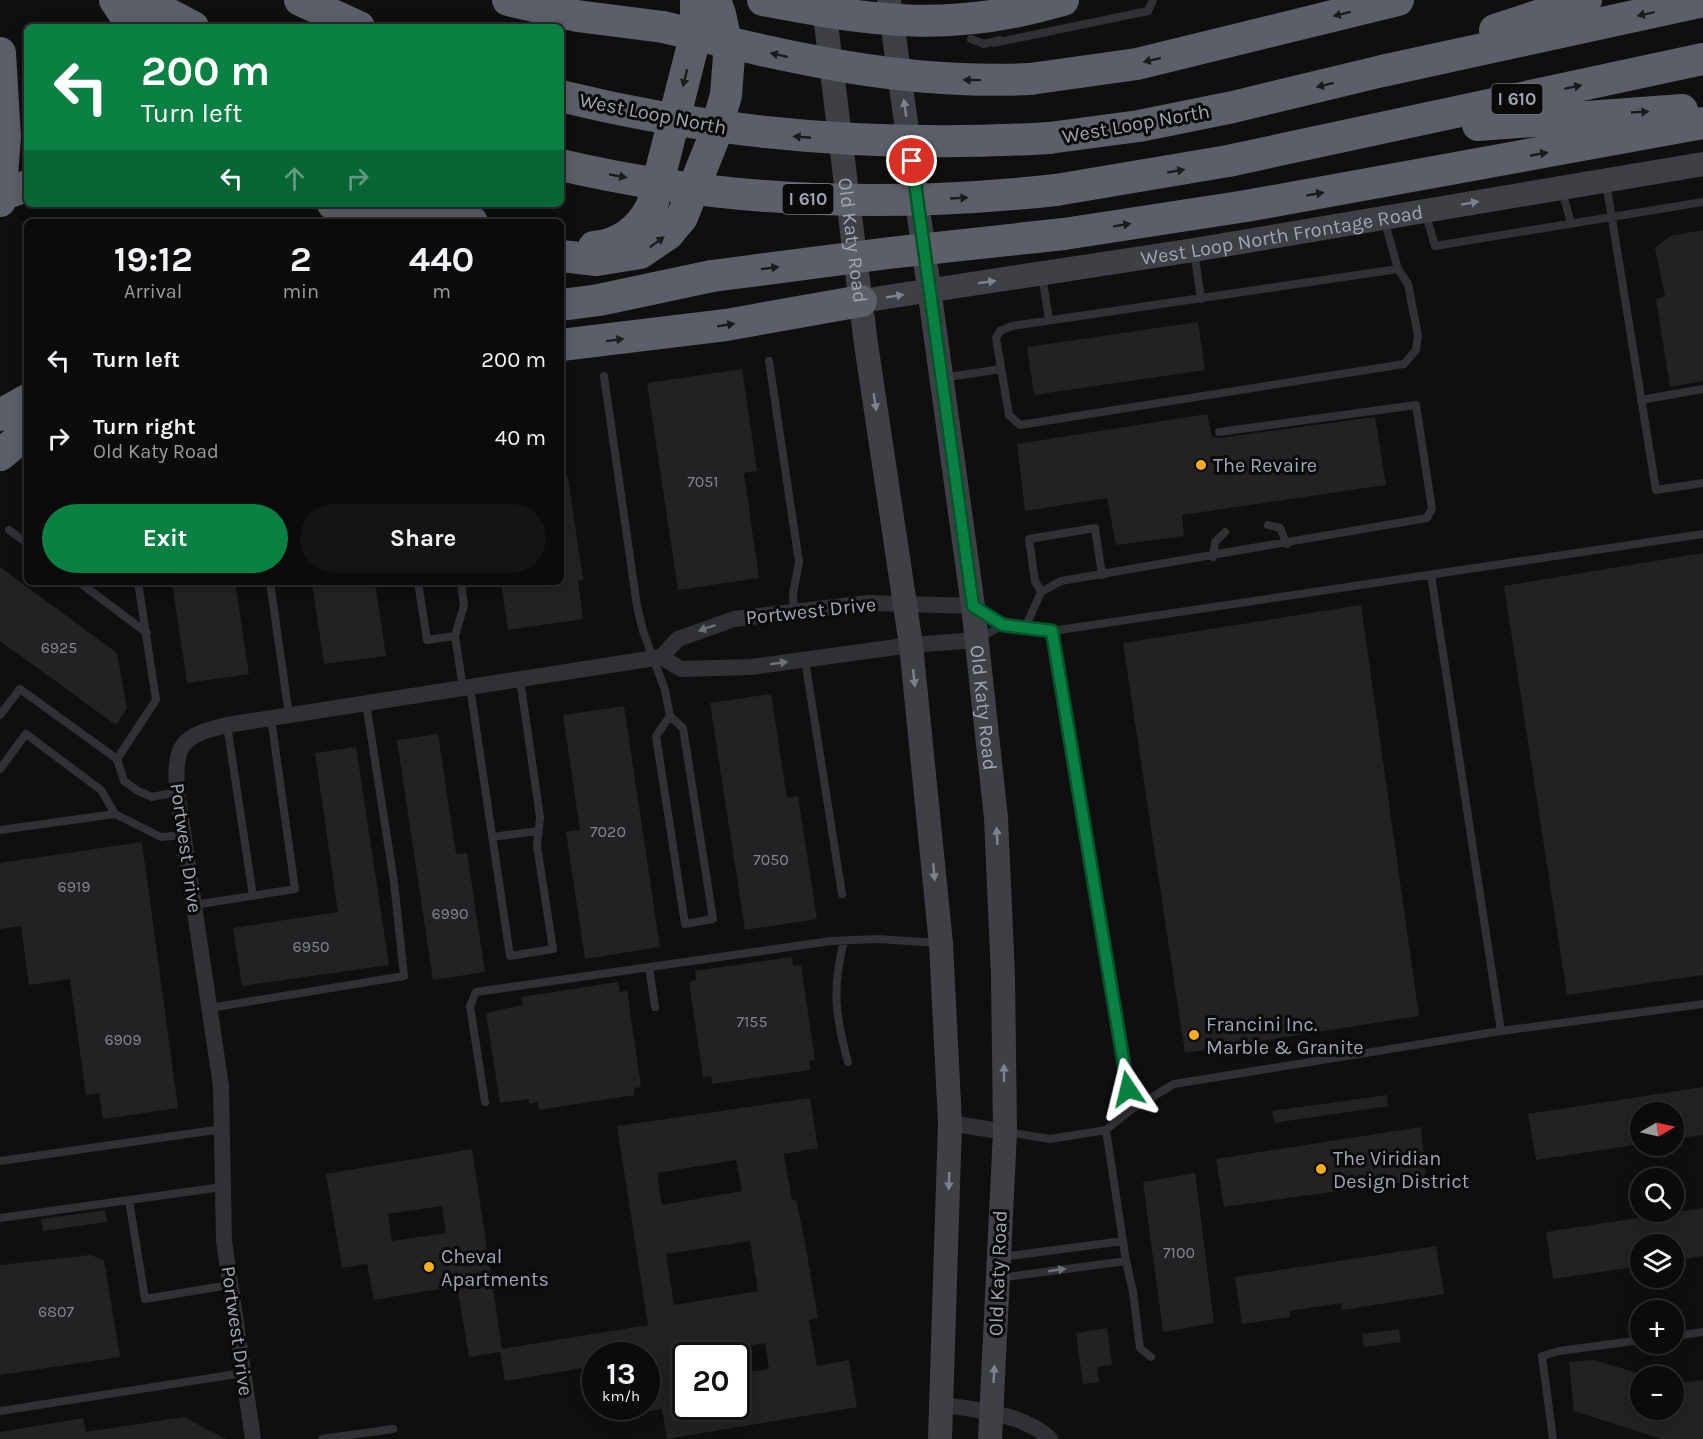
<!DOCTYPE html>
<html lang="en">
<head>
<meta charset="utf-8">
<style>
  :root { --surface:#0b0b0c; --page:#141415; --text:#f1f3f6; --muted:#9a9b9d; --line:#2b2b2d; --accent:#0b8043 }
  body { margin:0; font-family:Karla,sans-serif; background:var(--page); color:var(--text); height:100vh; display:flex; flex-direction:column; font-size:22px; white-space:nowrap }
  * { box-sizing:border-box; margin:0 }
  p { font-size:20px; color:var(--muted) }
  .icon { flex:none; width:33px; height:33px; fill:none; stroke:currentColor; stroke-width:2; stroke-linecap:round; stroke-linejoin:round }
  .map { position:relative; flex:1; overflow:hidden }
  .drawer { position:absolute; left:24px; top:219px; width:540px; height:366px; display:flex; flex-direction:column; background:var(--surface); border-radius:9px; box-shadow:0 3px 15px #0003,0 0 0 2px var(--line) }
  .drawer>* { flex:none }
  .hud { position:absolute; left:24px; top:24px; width:540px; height:183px; border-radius:9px; box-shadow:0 3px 15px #0003,0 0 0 2px var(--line); background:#0b8043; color:#fff; overflow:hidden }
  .needle { width:39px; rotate:81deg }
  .tools { position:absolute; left:1630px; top:1102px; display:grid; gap:12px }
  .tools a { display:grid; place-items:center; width:54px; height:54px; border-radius:50%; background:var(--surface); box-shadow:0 3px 15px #0003,0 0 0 2px var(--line); font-size:30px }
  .speed { position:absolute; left:582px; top:1342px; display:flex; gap:12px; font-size:30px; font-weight:700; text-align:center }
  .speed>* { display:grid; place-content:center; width:78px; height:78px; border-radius:50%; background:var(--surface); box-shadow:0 3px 15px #0003,0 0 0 2px var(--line); line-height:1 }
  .speed small { font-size:15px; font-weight:400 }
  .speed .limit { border:3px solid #111; border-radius:9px; background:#fff; color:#111 }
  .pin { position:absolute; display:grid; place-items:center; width:51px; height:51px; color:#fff; margin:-26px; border:3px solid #fff; border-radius:50%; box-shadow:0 2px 6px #0007 }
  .me { position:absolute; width:66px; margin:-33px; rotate:350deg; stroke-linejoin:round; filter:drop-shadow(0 0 4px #0008) }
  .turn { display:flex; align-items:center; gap:21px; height:126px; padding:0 18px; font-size:27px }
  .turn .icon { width:78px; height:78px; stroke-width:2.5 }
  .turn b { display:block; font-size:42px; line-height:51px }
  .lanes { display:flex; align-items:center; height:57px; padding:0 18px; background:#0003; justify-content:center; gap:30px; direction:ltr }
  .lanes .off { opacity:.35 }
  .eta { display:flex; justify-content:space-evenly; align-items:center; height:102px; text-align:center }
  .eta b { font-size:36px; font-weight:700; line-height:42px }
  .cta { display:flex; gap:12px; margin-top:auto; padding:12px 18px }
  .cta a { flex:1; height:69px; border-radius:36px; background:var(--accent); color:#fff; font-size:24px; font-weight:700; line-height:69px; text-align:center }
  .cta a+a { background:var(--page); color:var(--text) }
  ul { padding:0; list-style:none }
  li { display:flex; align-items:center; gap:18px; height:78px; padding:0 18px }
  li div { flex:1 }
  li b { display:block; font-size:22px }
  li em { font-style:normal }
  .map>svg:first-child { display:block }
  .building { fill:#222224; fill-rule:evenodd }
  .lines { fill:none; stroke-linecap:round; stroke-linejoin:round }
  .service { stroke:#303135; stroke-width:8 }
  .minor { stroke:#303135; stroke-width:16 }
  .secondary { stroke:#3e4046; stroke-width:24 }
  .motorway { stroke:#5c5f67; stroke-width:32 }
  .motorway-bridge { stroke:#5c5f67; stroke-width:32 }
  .oneway { fill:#1a1b1d }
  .oneway2 { fill:#7d828c }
  .oneway3 { fill:#6d717a }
  .route-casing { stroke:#07532c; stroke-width:15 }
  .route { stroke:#0b8043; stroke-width:10 }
  .poi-dot { fill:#f9ad1e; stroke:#0a0a0b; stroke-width:2 }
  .labels { text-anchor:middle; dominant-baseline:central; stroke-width:6; stroke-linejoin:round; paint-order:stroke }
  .number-label { font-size:16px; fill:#7f848e }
  .shield { fill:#0a0a0b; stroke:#727680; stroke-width:1.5 }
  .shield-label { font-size:18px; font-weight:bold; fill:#9fa5b2 }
  .street-label { font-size:20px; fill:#9fa5b2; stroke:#0a0a0b }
  .poi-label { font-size:20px; fill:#9fa5b2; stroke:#0a0a0b; text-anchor:start }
</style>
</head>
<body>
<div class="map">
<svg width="1703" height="1439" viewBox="0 0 1703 1439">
  <rect width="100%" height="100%" fill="#0f0f10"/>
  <path class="building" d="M1703,230V381L1670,387L1656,299L1665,296L1655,248L1670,236Z
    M1198,322L1205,370L1034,395L1027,347Z
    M742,369L757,471L744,473L759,578L678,590L647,383Z
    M1207,414L1212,437L1219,438L1375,417L1386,485L1182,515L1184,536L1116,545L1107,498L1025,511L1017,444Z
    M561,477H568L583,580L578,581L583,619L508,630L501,582H561Z
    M1703,553V975L1567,995L1504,586Z
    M0,567L117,653L127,708L116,725L0,641Z
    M172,582H235L249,674L187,683Z
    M312,582H375L386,656L324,664Z
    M1361,605L1419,1016L1185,1053L1123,643Z
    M771,694L787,798L798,796L817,919L745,930L710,703Z
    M624,706L660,947L585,959L566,832L580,830L563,715Z
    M438,734L456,854L467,853L485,972L433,980L397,740Z
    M356,747L389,965L242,986L233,928L338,912L315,753Z
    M142,842L178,1108L103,1119L99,1093L86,1095L70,979L29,985L21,926L0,929V863Z
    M792,957L793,966L801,965L815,1060L809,1061L810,1070L712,1084L711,1076L703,1077L689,982L696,980L695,971Z
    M618,982L620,992L627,990L641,1087L634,1088V1095L539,1110L537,1102L529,1104V1099L500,1103L486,1013L523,1005L521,997Z
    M1703,1087V1135L1674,1139V1113H1641V1144L1536,1160L1528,1114Z
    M1387,1095L1388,1106L1274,1123L1272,1111Z
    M810,1098L818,1148L784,1154L792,1200L796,1199L805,1243L818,1318L809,1320L817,1366L849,1360L857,1407L667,1439L662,1409L646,1412V1356H596V1366L505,1381L500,1352L469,1357L457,1286L374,1300L367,1264L342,1268L326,1174L472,1149L502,1349L648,1325L617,1126ZM736,1160L742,1191L662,1205L657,1173ZM442,1206L446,1233L392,1241L388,1214ZM750,1241L758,1291L674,1305L666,1254ZM765,1343L769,1369L736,1374V1407H686V1355Z
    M1421,1127L1426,1179L1224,1207L1216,1159Z
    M1195,1173L1214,1323L1163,1332L1143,1182Z
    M1703,1208V1256L1674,1261V1245H1641V1266L1553,1279L1546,1232Z
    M105,1210L107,1222L43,1231L41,1219Z
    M1436,1246L1444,1294L1342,1310L1341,1303L1289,1311L1290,1317L1242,1324L1235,1277Z
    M90,1255L104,1260L120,1357L0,1375V1265Z
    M1107,1328L1112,1365L1097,1367L1099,1382L1083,1384L1076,1333Z
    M1399,1329L1401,1342L1364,1347L1362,1334Z
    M1594,1360L1641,1374V1410H1674V1384L1703,1380V1439H1661L1574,1411L1569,1362Z
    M184,1417L226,1439H0V1432L83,1418L86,1432Z"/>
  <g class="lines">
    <path class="service" d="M971,39L984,44L999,40
      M994,43L1148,11L1153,0
      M1606,182L1656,490L1703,483
      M1562,190L1571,224
      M1425,212L1435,246L1703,202
      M1384,219L1398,269L1408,284L1418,336L1416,350L1404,364L1020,425L1009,415L996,338L1000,331L1012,326L1398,269
      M1194,251L1201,299
      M1042,275L1049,320
      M769,361L799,562L793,594L794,612
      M604,376L637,606L643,631L665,690L670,716L683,728L713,919L685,924L656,736L670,716
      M942,378L1001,369
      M1641,400L1703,389
      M1268,525L1280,528L1287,544
      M9,530L27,543
      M1213,557L1215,542L1225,532
      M1431,575L1501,1031
      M79,582L147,633
      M270,582L289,715
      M418,582L427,640L455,636
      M461,582L464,605L455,636L463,688
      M1041,592L1035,581L1029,539L1095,528L1102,575
      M978,609L1003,625L1052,631L1703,534
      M1025,628L1041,592L1061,581L1427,518L1432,509L1416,405L1219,432
      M1052,631L1132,1109L1174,1084L1501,1031L1703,1004
      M980,638L1003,625
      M805,660L842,894
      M470,687L510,956L553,949L537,846L540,817L520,679
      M0,715L20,689L117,759L124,781L138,791L152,797L177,792
      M227,725L253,896
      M117,759L156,700L138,582
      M0,769L26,734L101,790L115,814L161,837L183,835
      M0,830L115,814
      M492,837L538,831
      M194,905L295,889L271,718
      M844,941C832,987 835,1016 848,1062
      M649,967L655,1007
      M210,1008L404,976L394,882L366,703
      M485,1102L470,1006L476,992L831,941L878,939L937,943
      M1106,1130L1126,1261L1133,1292L1140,1348L1151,1357
      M1007,1132L1050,1139L1106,1130L1132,1109
      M0,1161L222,1129
      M129,1200L145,1299L229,1285
      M0,1218L222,1187
      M1002,1257L1123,1241
      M999,1278L1126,1261
      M1674,1336L1703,1332
      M0,1411L243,1373
      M322,1439L393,1429
      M1553,1439L1542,1356L1559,1351L1641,1340"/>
    <path class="minor" d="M661,657L678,639L734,619L868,603L973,606
      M950,1123L1005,1132
      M942,1404C977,1411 1024,1413 1050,1439
      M253,1439L224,1241L221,1086L177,792C174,744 181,736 227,725L655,658L661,657L681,669L751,667L911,645L977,640"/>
    <g class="secondary">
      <path id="s1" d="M823,0L866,344L911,645L941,944L950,1123L940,1439"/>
      <path id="s2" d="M889,0L973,606L996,818L1003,976L1005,1132L990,1439"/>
      <path id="s3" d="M861,301L1194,250L1703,164"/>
    </g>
    <path class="motorway" d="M115,0L133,27
      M142,0L193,27
      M300,0L359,27
      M508,0L577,16L663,27
      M1495,30L1586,0
      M1030,79L1137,64L1398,0
      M1478,125L1682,110
      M1049,138L1139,126L1233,107L1382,71L1703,1
      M1056,190L1228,161L1703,59
      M0,195L27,186
      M333,204L412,222
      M395,204L472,222
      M1064,234L1246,206L1703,123
      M594,247C622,245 640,229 652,206L696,33V0
      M561,256L597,260L640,253L668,234L682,217L713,140L726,95L729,56L720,14L715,0
      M561,305L599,300L712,276
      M561,345L726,325L861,301
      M0,415L27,400
      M0,455L27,433"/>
    <path class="motorway-bridge" d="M763,0C876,22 951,33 1063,0
      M663,27C788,57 900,85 1030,79
      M0,53L5,137L0,201
      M561,96C722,136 883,148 1049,138
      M561,165C723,203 891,208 1056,190
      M712,276L889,253L1064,234"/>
  </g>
  <defs><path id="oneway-solid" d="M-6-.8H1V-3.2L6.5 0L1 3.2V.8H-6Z" transform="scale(1.5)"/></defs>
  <g class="oneway">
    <use href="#oneway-solid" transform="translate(1342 14) rotate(166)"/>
    <use href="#oneway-solid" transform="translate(1646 14) rotate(168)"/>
    <use href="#oneway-solid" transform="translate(779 55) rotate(-167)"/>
    <use href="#oneway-solid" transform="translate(1152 60) rotate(167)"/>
    <use href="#oneway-solid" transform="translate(685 78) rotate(104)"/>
    <use href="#oneway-solid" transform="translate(972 80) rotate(-179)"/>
    <use href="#oneway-solid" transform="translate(1325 85) rotate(166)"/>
    <use href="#oneway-solid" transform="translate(1573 87) rotate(-12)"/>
    <use href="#oneway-solid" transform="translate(1640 112) rotate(-3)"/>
    <use href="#oneway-solid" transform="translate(802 137) rotate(-175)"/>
    <use href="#oneway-solid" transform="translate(1539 154) rotate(-11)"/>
    <use href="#oneway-solid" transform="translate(1176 171) rotate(-10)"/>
    <use href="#oneway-solid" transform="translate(618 176) rotate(10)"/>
    <use href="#oneway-solid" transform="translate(1315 194) rotate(-10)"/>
    <use href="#oneway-solid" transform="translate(959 198) rotate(-3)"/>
    <use href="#oneway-solid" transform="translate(1122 225) rotate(-9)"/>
    <use href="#oneway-solid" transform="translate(657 242) rotate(-36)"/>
    <use href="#oneway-solid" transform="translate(770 268) rotate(-8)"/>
    <use href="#oneway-solid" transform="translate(726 325) rotate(-9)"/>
    <use href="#oneway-solid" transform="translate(615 340) rotate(-7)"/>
  </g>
  <g class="oneway2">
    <use href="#oneway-solid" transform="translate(905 108) rotate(-98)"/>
    <use href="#oneway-solid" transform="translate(1470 203) rotate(-10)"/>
    <use href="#oneway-solid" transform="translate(987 282) rotate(-8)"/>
    <use href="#oneway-solid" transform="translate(895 296) rotate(-9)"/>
    <use href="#oneway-solid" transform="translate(875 402) rotate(81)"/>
    <use href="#oneway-solid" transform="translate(914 678) rotate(84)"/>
    <use href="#oneway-solid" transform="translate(997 836) rotate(-93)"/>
    <use href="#oneway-solid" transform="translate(934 872) rotate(85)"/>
    <use href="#oneway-solid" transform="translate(1004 1073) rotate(-90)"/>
    <use href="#oneway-solid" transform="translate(949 1181) rotate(92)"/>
    <use href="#oneway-solid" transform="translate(994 1374) rotate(-87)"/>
  </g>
  <g class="oneway3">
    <use href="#oneway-solid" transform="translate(707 628) rotate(161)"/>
    <use href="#oneway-solid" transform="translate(779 663) rotate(-8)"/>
    <use href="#oneway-solid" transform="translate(1057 1270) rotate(-8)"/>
  </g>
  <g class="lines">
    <defs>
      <path id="route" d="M912,161L973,606L1003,625L1052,631L1128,1089"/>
    </defs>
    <use href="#route" class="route-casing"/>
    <use href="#route" class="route"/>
  </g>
  <g class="poi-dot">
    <circle cx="1201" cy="465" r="6"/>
    <circle cx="1194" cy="1035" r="6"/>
    <circle cx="1321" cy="1169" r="6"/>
    <circle cx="429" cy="1267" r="6"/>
  </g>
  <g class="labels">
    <g class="number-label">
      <text x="703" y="481">7051</text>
      <text x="59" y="647">6925</text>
      <text x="608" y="831">7020</text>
      <text x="771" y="859">7050</text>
      <text x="74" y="886">6919</text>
      <text x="450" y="913">6990</text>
      <text x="311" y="946">6950</text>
      <text x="752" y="1021">7155</text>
      <text x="123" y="1039">6909</text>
      <text x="1179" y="1252">7100</text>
      <text x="56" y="1311">6807</text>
    </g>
    <g class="shield">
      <rect x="1491.5" y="84" width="51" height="30" rx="4.5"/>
      <rect x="782.5" y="184" width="51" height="30" rx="4.5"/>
    </g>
    <g class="shield-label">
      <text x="1517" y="99">I 610</text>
      <text x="808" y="199">I 610</text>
    </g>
    <g class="street-label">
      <text transform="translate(653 114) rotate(11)">West Loop North</text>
      <text transform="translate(1136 124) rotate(-10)">West Loop North</text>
      <text stroke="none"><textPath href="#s3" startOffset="426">West Loop North Frontage Road</textPath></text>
      <text stroke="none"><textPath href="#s1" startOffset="242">Old Katy Road</textPath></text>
      <text transform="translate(811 611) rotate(-6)">Portwest Drive</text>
      <text stroke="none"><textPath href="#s2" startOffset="714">Old Katy Road</textPath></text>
      <text transform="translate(186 848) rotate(82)">Portwest Drive</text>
      <text transform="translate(998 1273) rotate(-88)">Old Katy Road</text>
      <text transform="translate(237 1331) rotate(82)">Portwest Drive</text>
    </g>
    <g class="poi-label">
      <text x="1213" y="465">The Revaire</text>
      <text x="1206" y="1024">Francini Inc.<tspan x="1206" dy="23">Marble &amp; Granite</tspan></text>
      <text x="1333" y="1158">The Viridian<tspan x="1333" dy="23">Design District</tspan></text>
      <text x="441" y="1256">Cheval<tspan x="441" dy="23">Apartments</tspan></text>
    </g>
  </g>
</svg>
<div class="tools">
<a><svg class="needle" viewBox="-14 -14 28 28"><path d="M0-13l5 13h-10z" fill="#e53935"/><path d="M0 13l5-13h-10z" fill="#9a9b9d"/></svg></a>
<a><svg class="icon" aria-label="search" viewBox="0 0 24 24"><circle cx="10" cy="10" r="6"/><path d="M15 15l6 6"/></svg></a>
<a><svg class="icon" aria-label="layers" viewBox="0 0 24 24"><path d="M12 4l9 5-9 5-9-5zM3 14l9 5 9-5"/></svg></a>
<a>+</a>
<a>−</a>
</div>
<div class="speed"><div>13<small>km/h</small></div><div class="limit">20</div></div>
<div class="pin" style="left:912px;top:161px;background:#d93025"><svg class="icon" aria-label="arrive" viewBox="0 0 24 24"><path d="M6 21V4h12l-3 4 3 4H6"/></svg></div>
<svg class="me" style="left:1128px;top:1089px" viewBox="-20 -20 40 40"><path d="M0-17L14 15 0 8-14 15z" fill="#0b8043" stroke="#fff" stroke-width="4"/></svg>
<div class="hud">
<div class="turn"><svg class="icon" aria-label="left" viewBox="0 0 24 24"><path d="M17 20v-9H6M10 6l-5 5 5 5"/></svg><div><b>200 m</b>Turn left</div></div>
<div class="lanes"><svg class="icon" aria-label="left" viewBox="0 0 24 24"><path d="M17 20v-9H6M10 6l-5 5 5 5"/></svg><svg class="icon off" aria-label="ahead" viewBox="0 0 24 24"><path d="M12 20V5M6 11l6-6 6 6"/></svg><svg class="icon off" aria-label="right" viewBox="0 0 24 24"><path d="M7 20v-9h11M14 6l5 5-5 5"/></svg></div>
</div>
<section class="drawer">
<div class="eta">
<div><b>19:12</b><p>Arrival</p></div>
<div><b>2</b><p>min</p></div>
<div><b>440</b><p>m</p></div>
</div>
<ul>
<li><svg class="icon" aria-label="left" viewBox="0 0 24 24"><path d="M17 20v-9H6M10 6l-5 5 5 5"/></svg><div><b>Turn left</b></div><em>200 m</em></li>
<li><svg class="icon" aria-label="right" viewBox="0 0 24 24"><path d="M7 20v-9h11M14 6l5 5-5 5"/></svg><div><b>Turn right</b><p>Old Katy Road</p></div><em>40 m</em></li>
</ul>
<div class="cta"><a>Exit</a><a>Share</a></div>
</section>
</div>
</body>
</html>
